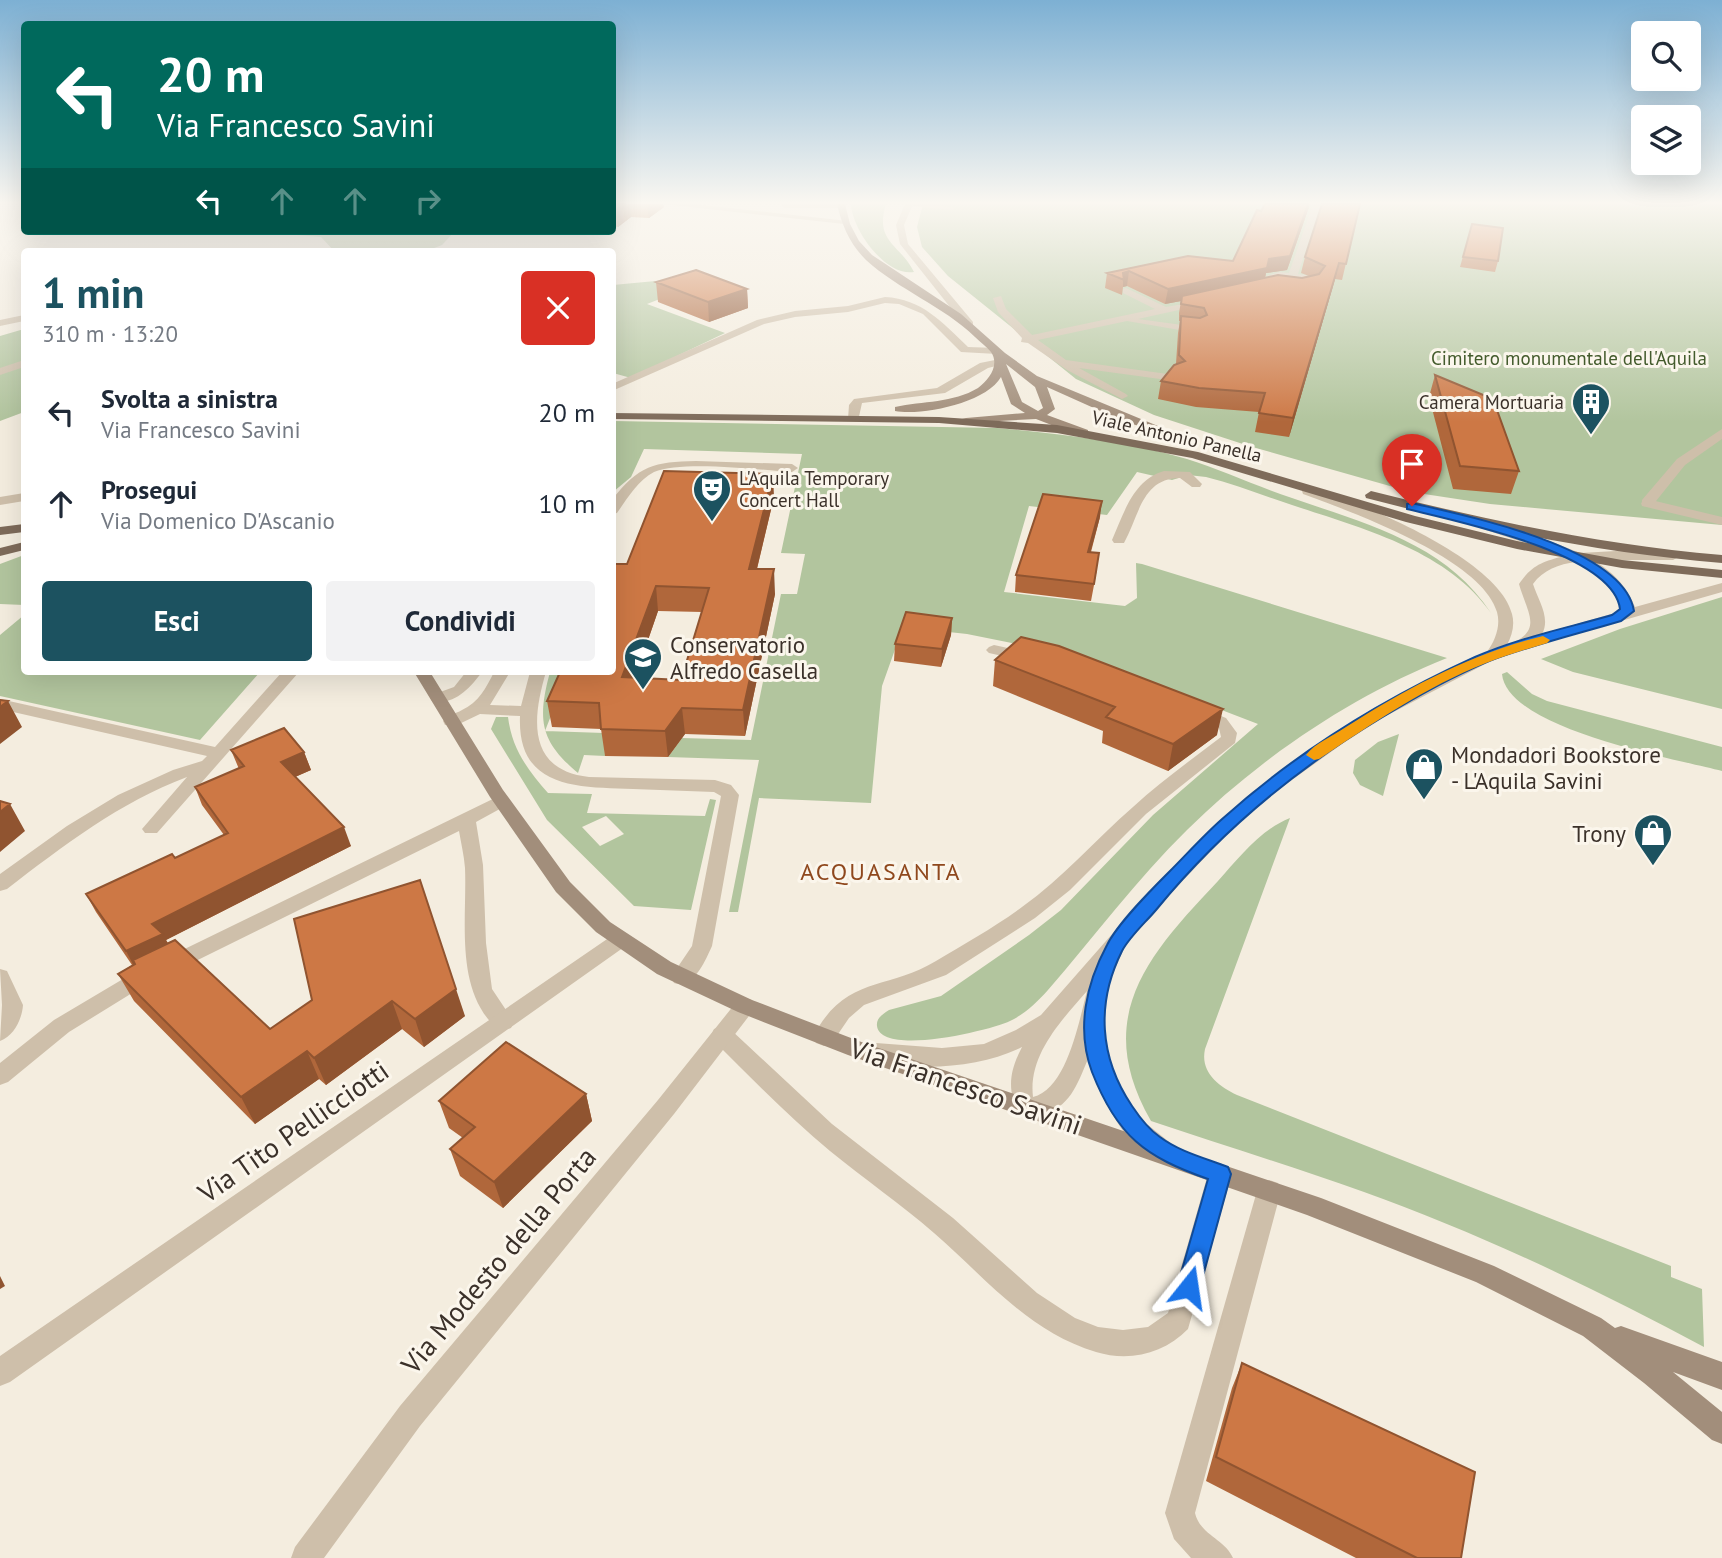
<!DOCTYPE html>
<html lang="it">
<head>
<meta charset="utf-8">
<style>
  :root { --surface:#fff; --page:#f2f2f3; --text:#1f2937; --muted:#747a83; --accent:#1c5260 }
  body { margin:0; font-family:"PT Sans",sans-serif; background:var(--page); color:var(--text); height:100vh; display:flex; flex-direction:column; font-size:26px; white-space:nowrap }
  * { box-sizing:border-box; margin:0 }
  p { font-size:23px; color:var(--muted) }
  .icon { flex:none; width:38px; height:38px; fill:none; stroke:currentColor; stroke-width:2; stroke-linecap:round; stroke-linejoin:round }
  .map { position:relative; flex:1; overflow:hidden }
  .panel { position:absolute; left:21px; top:248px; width:595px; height:427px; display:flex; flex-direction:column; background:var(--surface); border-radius:7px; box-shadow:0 7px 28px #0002 }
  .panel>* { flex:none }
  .banner { position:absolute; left:21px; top:21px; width:595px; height:214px; border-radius:7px; box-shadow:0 7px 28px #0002; background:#00695c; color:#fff; overflow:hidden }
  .controls { position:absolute; left:1631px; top:21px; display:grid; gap:14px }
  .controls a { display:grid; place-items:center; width:70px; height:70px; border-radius:7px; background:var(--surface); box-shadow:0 7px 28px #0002; font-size:35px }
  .pin { position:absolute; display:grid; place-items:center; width:60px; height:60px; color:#fff; margin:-72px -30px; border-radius:50% 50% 50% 0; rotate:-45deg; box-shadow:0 0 7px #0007 }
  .pin .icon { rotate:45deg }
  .me { position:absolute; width:77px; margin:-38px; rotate:15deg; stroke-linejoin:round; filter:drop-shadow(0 0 5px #0008) }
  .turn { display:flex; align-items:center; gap:24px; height:147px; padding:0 21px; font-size:32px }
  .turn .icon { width:91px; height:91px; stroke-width:2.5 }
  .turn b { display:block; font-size:49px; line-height:60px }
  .lanes { display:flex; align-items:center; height:66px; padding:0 21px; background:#0003; justify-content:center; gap:35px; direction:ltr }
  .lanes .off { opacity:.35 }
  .round { display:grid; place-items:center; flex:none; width:74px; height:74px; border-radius:7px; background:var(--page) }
  .overview { display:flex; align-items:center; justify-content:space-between; height:119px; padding:0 21px }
  h1 { font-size:42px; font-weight:700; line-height:52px; color:var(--accent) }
  .primary-button { display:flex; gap:14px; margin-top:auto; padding:14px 21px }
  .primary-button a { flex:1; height:80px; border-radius:7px; background:var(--accent); color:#fff; font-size:28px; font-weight:700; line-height:80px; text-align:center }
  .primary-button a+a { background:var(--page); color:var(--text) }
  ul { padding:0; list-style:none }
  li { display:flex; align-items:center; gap:21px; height:91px; padding:0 21px }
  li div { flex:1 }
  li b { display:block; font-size:26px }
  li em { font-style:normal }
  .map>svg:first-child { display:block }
  .green { fill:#b2c59e; fill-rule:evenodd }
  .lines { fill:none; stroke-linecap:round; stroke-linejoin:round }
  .lane { fill:#cebfaa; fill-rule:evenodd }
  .street { fill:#cebfaa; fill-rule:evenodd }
  .secondary { fill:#a28e7b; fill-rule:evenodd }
  .primary { fill:#7e6b5a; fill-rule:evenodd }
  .wall { fill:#b0673b; fill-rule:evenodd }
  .shaded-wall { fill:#905430 }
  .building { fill:#cd7845; stroke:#905430; stroke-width:2; fill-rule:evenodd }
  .route { fill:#1a73e8; stroke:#114b97; stroke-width:2 }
  .slow { fill:#f59e0b }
  .labels { text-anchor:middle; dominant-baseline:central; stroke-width:6; stroke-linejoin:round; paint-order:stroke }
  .far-park-label { font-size:19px; fill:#435b2c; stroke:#fbf6ec }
  .far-poi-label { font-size:19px; fill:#3b312a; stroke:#fbf6ec; text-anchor:end }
  .far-street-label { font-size:19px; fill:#3b312a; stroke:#fbf6ec }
  .poi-label { font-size:23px; fill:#3b312a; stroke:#fbf6ec; text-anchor:start }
  .neighbourhood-label { font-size:24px; letter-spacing:2px; fill:#8f481d; stroke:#fbf6ec }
  .near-street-label { font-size:28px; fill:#3b312a; stroke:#fbf6ec }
</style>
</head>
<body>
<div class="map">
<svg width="1722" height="1558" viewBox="0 0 1722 1558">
  <rect width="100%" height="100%" fill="#f4eddf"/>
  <path class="green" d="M851,204H886C874,242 900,244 914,272C886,277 852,230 851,204Z
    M923,204H1722V525L1490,504L1411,492L1249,446L1154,415L1076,379L948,276L922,247L917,227Z
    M249,231H455L442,245L429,250L335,252L321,237Z
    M666,280L698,284L647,304L725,333L631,378L613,373V285Z
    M24,329V412L0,421V336Z
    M613,421L997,428C1060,434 1125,441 1187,459C1222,470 1256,486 1292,498C1366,524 1445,543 1491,613C1447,550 1361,528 1292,505C1264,496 1235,484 1206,477L1188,475L1172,480L1137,472L1107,515L1029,506L1004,592L1125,606L1137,598L1136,563L1142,564L1447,658C1352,696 1261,757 1187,830C1137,879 1094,937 1048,990C1037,1002 1025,1014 1010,1021C992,1030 881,1057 877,1026C876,1018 883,1014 889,1010L941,996L1029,935L1061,910L1153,815L1258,724L1219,709L1026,646L967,634L903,627L882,686L871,803L759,798L738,912H729L759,760L668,757L682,738L751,740L781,594H797L805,554L781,553L802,454L644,449L631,477L613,492Z
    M24,555V605L0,604V564Z
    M1722,597V709L1573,672L1541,659L1620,629Z
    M24,615V672H260L200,740L0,696V635Z
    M550,672H568L545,731L604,733L605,756L584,755L578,773C540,741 537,720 550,672Z
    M1507,672L1532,694L1547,701L1722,747V771C1676,759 1507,729 1502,674Z
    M496,717H508C512,749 527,769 548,793L592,794L587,813L705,816L710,799L716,800L691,910L634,906L547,820L491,729ZM606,816L624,834L600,846L582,827Z
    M1399,734L1383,796L1360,785L1353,773L1355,760L1378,742Z
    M1290,818L1205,1049C1200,1072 1218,1086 1237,1095L1671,1266V1277L1702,1289L1704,1347C1594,1288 1481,1234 1364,1192C1294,1167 1222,1145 1151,1121C1092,1018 1147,956 1218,881C1239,858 1260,830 1290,818Z"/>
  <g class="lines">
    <path class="lane" d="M663,204H693L848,221L844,224Z
      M783,204H843L845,206L841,208H785L781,206Z
      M930,204L955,208L951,210L904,205Z
      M885,297C922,299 942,322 968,347L997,348L1002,351L997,354L961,352L923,314L899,304L885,303L848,312L795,317L764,324L612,391V384L757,320L795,311L848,306Z
      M24,315V321L0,326V320Z
      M1000,359L1004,360V364L988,368L945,393L862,403L858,421L848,419L849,405L854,399L937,388L980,363Z
      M24,360V367L0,375V368Z
      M696,461L792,464L798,468L792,472C759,470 683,460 654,472C638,480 627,499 617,513L612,514V500C639,465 654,462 696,461Z
      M1164,471L1190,472L1202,484L1200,487H1192L1180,478C1142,478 1139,516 1124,543H1114L1112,540C1124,513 1133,480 1164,471Z
      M1647,499L1722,517V525L1642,506L1641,503Z
      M994,645L1030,653L1033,656L1025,661L989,653L986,650L989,647Z
      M282,672H299L157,833H145L142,829L187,777C120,802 63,846 7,889L0,891V874L67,826L118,795L173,770L202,761L207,756L0,709V699L215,747Z
      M466,672H482C470,688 454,706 432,701L430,698L432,695L454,687Z
      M494,672H510L490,705L521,706L530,672H546C532,719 527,770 589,777L715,780L731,785L739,795L712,946C705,961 694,989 674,983L671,977L692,946L721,796L714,792C687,791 660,790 633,789C577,787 517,789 520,716L480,714L457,725H445L443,721C448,715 455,714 462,710C479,702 486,688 494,672Z
      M1201,708L1226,718L1237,733L1235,743L1146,814L1070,890L1035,918L946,975L864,1005L849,1018L832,1043L824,1046L816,1043L813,1037C845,975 886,991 936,961C964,944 995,927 1022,907C1063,878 1095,840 1133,807C1160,782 1191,760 1221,737L1219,728L1193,713Z
      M501,795L510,801L507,805L476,822L483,865L486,943L492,989L514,1022L511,1028C499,1032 495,1028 488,1019C456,979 467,916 465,868C464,855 461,843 459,831L137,990L69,1032L8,1082L0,1085V1063L54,1020L123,979Z
      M0,969L7,971L23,1005C22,1019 14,1036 0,1041L2,1005Z
      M722,1026L730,1029L832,1124L953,1218L1037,1293L1075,1318L1098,1327L1123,1330L1148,1327L1168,1313L1208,1174L1212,1167L1220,1163L1228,1167L1232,1174L1188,1329C1164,1354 1129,1362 1096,1352C1028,1332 985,1277 934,1233C901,1204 864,1179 830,1151C789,1117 752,1079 714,1041L711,1035L714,1029Z
      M1269,1180L1278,1183L1281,1191L1195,1513C1200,1535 1225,1539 1233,1558H1191L1174,1539L1165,1513L1257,1191L1260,1183Z"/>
    <path class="street" d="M905,204H913L904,225L908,244L973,322V326H965L900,244L896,225Z
      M1313,204H1321L1298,274L1306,275L1319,284C1304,297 1283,293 1267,285V276L1279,272L1289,273ZM1280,278L1301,280L1308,284L1292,287L1275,282Z
      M1126,288L1166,307L1206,300V304L1138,319L1197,327L1202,330L1197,333L1127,321L1038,340L1066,360L1175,375L1180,378L1175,381L1079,368L1126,394L1128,396L1122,399L1067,370L1028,343L1021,342L1022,338L998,312L993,298L1001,296L1006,309L1032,335L1155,309L1123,293V289Z
      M1722,429V439L1685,465L1652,506H1642V500L1677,459Z
      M1308,487C1359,501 1499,559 1512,614C1515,625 1512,635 1507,645C1545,631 1527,613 1519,584C1532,565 1542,562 1564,556L1480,528L1478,525L1485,521L1550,541L1580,553L1616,551L1678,553L1680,556L1673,560H1593C1614,573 1626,585 1635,607L1722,583V592L1523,649L1487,663L1384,717L1342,744L1264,800L1232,829L1170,894L1125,946L1109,983L1101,1018L1110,1061L1122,1092L1143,1121L1173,1145L1177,1152L1173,1159C1135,1173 1096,1088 1088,1059C1077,1085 1070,1108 1040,1115C1032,1116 1027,1118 1019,1115C1007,1090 1009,1072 1022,1047C980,1068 913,1073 868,1058L865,1052L868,1046L876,1043L942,1048L984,1044L1016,1030L1041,1015L1156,884L1252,792L1372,709L1487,652C1495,641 1501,626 1497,612C1482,559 1352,512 1303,494L1302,491ZM1576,562C1597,573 1612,586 1621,608L1618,612L1542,634C1551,618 1538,600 1533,584C1543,570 1559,564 1576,562ZM1087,991C1079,1021 1067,1089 1033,1097C1028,1055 1061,1021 1087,991Z
      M24,493V501L0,505V497Z
      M620,933L627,935L630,940L627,945L10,1382L0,1386V1356L613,935Z
      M745,998L752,1000L756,1006L752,1012L674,1114L420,1426L324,1558H291L295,1547L400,1406L658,1100L738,1000Z"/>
    <path class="secondary" d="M837,204H845L850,224L859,241L872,255L961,314L1005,353L1037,376L1199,443L1189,446L1105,413L1047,387L1055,409L1047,415L1088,430V436H1080L1036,419L962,423V419L966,418L1025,413L1011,404L1001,377C986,403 922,416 895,411V407C923,401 953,403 978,388C989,380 1000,365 991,352C987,347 980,342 975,337C943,306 899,290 866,260C850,244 842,226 837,204ZM1006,364L1035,387L1043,408L1038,411L1022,402Z
      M414,672H430L503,790L570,882L610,922L671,962L752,1000L864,1043L1321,1198L1494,1266L1601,1318L1615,1328L1621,1326L1722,1362V1390L1673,1372L1722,1412V1444L1712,1440L1644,1383L1583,1336L1476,1282L1307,1215L848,1055L738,1012L657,974L596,932L556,892L490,797Z"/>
    <path class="primary" d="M612,413L939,417L1057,425L1198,452L1415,516L1517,541L1622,560L1722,570V578L1622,568L1517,549L1406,522L1192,458L1057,433L939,423L612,419Z
      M1371,491C1487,520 1602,545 1722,555V563C1601,553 1484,529 1366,498L1365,495Z
      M24,524V532L0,535V527Z
      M24,542V550L0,556V548Z"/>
  </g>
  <path class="wall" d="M612,204H663L664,207L649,218L631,217L618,227L612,226Z
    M1360,204L1342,280L1335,279L1289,437L1255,432L1259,412L1196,407L1158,399L1161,381L1176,364L1178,333L1180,321H1179V313L1181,301L1165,304L1127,286L1123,287L1122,295L1105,288L1107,273L1233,261L1261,211L1309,207L1287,270L1266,273L1265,278H1302L1309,276L1301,273L1305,257Z
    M1472,224L1498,261L1495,272L1460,267Z
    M656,282L747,289L748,308L709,322L658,302Z
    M1435,375L1519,471L1511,494L1453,489L1429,397Z
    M774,497L757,569L775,594L745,736L685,734L668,757L605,756L601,729L552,727L547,701L627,564ZM658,611L702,612L681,680L635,678Z
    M1100,517L1091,552L1097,569L1091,601L1015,592L1016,575Z
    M952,618L951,635L941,667L894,661L895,644Z
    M995,660L1217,735L1168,771L1102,743L1103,731L993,686Z
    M231,750L304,752L311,770L295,777L351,846L166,940L168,943L270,1029L312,1000L294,919L465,1016L424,1047L402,1029L326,1085L319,1079L255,1124L134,1001L118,974L132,965L96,912L86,894L175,858L224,835L202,805L195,787L239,769Z
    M586,1094L592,1121L503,1208L460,1176L450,1149L463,1138L449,1128L439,1101Z
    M1242,1363L1461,1558H1356L1206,1481L1232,1388Z"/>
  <path class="shaded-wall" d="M624,204H630L631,217L618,227L616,210Z
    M647,204H663L664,207L649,218Z
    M1308,204H1310L1309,207L1287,270L1266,273L1264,283L1182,296L1181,301L1165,304L1168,289L1269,259Z
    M1339,263L1335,279L1289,437L1293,418Z
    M1129,271L1127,286L1123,287V273Z
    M747,289L748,308L709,322L708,302Z
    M773,474L774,497L751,593L749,569Z
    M1102,501L1100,517L1086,568L1088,552Z
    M774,569L775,594L745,736L743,710Z
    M656,586L658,611L626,703L622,677Z
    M952,618L951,635L941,667L942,649Z
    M8,701L22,727L0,744V707Z
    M682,708L685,734L668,757L665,731Z
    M1223,709L1217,735L1168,771L1173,744Z
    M304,752L311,770L288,780L281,762Z
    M10,804L25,831L0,852V812Z
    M344,827L351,846L166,940L172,952L136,970L126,951L152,924Z
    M456,989L465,1016L424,1047L415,1019Z
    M392,1001L402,1029L326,1085L314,1058Z
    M307,1051L319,1079L255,1124L241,1097Z
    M586,1094L592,1121L503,1208L494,1182Z
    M0,1276L5,1286L0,1289Z"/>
  <path class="building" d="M612,204H624L616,210L612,209Z
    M1265,204H1308L1290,256L1269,259L1267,268L1168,289L1129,271L1123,273L1124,280L1107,273L1188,256L1233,261L1257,210L1261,211Z
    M1322,204H1360L1346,264L1339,263L1293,418L1259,413L1265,393L1199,388L1161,381L1174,365L1185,361L1179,355L1181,316L1200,318L1207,315L1204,308L1181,304L1182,296L1278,275L1302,278L1319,274L1325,266L1305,257Z
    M1472,224L1503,228L1498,261L1463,257Z
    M696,270L747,289L708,302L656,282Z
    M1435,375L1493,399L1519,471L1460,466Z
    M664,471L773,474L749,569H774L743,710L682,708L665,731L601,729L599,703L547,701L560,672H612V564H627ZM656,586L709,588L681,680L622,677Z
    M1043,494L1102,501L1088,552L1099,553L1094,584L1016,575Z
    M906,612L952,618L942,649L895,644Z
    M1021,637L1059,646L1223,709L1173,744L1106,717L1115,707L995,660Z
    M0,700L8,701L0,707Z
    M284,728L304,752L281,762L344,827L152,924L163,934L126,951L86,894L172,854L175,858L228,833L195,787L244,766L231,750Z
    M0,801L10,804L0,812Z
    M420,880L456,989L415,1019L392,1001L314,1058L307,1051L241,1097L118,974L135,964L133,960L175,940L270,1029L312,1000L294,919Z
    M506,1042L586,1094L494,1182L450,1149L475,1127L439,1101Z
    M1242,1363L1475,1472L1461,1558H1417L1216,1457Z"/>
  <linearGradient id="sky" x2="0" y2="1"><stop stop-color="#7db0d3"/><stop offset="0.48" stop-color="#faf7f1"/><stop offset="1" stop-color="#faf7f1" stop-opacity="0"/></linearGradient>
  <rect width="1722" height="422" fill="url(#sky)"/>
  <path class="route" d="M1412,503C1466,516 1624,547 1634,611L1621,621C1577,634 1532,645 1489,661C1456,675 1412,699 1381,718C1296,769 1219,833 1156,910C1145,923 1130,936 1122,951C1096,1003 1099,1057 1132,1106C1140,1118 1148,1129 1160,1137C1180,1152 1205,1158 1228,1167L1231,1174L1200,1287L1197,1295L1189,1299L1180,1295L1177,1287L1208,1179C1145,1157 1117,1136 1092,1072C1076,1029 1086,984 1107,945C1118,923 1151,890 1169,872C1186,855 1203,836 1221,820C1295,753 1385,698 1475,657C1518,638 1567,628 1612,615L1620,609C1613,553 1456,521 1407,509V504Z"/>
  <path class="slow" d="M1543,636L1550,640L1547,643C1527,649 1506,655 1486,663C1427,686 1372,724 1319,759L1314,760L1306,755C1315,743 1333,736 1346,727C1407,688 1472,653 1543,636Z"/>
  <defs>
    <symbol id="building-pin" viewBox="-11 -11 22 30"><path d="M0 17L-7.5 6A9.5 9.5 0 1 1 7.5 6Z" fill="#1c5260" stroke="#fbf6ec"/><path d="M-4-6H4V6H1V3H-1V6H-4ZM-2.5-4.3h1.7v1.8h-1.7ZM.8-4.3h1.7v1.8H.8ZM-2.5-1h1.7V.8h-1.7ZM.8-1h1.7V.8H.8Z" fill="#fff"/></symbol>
    <symbol id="theatre-pin" viewBox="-11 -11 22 30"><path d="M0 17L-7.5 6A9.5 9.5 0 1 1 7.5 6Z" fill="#1c5260" stroke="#fbf6ec"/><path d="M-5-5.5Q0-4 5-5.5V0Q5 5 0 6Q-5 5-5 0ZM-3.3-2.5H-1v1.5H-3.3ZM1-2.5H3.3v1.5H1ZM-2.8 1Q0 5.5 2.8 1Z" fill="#fff"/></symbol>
    <symbol id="university-pin" viewBox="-11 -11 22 30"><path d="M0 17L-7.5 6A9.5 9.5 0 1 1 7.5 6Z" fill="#1c5260" stroke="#fbf6ec"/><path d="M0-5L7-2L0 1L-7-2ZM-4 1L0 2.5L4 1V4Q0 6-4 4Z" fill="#fff"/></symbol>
    <symbol id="shop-pin" viewBox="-11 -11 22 30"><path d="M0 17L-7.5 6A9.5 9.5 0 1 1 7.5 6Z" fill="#1c5260" stroke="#fbf6ec"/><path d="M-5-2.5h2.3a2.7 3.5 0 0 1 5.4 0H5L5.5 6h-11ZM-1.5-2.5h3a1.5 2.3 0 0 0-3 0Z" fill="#fff"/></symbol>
  </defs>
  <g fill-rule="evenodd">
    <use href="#building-pin" x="1569" y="380" width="44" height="60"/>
    <use href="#theatre-pin" x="690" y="467" width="44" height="60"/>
    <use href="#university-pin" x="621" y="635" width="44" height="60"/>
    <use href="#shop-pin" x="1402" y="745" width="44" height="60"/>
    <use href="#shop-pin" x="1631" y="811" width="44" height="60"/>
  </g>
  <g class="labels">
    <g class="far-park-label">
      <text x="1569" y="358">Cimitero monumentale dell'Aquila</text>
    </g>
    <g class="far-poi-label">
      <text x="1564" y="402">Camera Mortuaria</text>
      <text x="739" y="478" text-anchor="start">L'Aquila Temporary<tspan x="739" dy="22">Concert Hall</tspan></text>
    </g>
    <g class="far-street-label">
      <text transform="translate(1177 436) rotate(13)">Viale Antonio Panella</text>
    </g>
    <g class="poi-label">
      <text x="670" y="644">Conservatorio<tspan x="670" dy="26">Alfredo Casella</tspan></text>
      <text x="1451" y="754">Mondadori Bookstore<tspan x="1451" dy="26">- L'Aquila Savini</tspan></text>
      <text x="1626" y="833" text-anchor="end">Trony</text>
    </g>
    <g class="neighbourhood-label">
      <text x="881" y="871">ACQUASANTA</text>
    </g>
    <g class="near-street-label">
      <text transform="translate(966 1086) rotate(19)">Via Francesco Savini</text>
      <text transform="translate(293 1131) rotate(-35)">Via Tito Pellicciotti</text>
      <text transform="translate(498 1260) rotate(-50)">Via Modesto della Porta</text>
    </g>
  </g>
</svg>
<div class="controls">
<a><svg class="icon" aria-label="search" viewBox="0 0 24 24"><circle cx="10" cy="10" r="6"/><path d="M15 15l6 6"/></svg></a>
<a><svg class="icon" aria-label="layers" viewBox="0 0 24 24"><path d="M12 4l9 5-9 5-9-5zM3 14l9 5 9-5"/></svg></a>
</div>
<div class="pin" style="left:1412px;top:506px;background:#d93025"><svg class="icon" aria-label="arrive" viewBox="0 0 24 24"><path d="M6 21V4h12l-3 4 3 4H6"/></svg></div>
<svg class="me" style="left:1189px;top:1287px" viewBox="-20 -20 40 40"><path d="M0-17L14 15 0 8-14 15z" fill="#1a73e8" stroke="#fff" stroke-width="4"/></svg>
<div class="banner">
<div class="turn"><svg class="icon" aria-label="left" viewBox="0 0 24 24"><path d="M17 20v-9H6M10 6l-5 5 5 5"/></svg><div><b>20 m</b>Via Francesco Savini</div></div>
<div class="lanes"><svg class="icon" aria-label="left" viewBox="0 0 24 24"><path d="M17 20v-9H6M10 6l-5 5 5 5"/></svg><svg class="icon off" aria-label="ahead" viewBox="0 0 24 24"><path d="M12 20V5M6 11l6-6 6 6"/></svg><svg class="icon off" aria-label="ahead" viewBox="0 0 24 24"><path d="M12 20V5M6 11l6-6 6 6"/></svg><svg class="icon off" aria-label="right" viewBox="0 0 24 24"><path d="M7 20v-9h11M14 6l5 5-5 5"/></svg></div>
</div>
<section class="panel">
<div class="overview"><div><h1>1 min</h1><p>310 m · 13:20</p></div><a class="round" style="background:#d93025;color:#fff"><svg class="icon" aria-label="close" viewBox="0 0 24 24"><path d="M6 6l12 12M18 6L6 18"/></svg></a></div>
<ul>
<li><svg class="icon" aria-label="left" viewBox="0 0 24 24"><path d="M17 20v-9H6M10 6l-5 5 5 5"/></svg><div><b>Svolta a sinistra</b><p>Via Francesco Savini</p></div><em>20 m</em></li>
<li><svg class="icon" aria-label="ahead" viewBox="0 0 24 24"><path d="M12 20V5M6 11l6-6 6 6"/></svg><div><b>Prosegui</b><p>Via Domenico D'Ascanio</p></div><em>10 m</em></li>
</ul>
<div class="primary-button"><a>Esci</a><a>Condividi</a></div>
</section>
</div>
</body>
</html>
